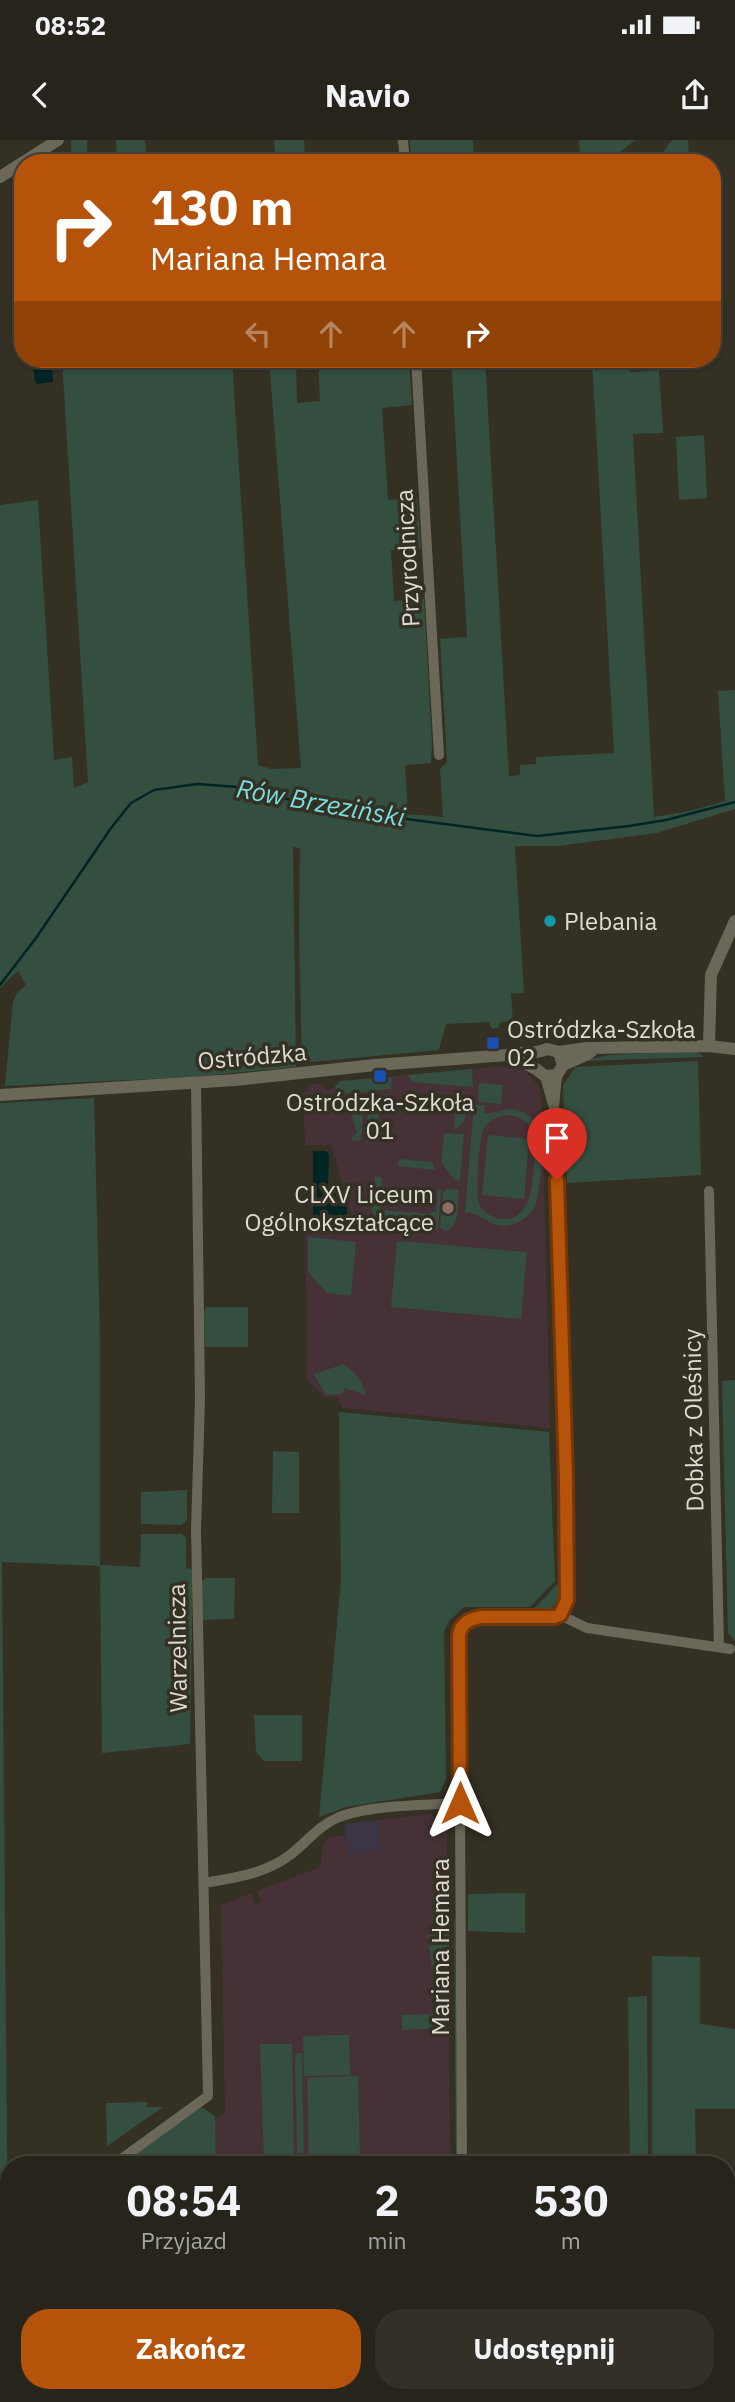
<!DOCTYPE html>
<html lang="pl">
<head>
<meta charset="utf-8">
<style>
  :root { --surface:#27241b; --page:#333028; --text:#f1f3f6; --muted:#a4a4a3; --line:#43413a; --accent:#b45309 }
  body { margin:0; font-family:"IBM Plex Sans",sans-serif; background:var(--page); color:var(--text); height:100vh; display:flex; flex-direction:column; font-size:26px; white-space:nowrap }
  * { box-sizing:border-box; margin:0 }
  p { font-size:23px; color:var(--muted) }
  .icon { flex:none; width:38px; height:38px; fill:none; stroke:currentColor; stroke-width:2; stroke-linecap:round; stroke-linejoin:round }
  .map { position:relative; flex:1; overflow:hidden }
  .panel { position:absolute; left:0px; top:2016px; width:735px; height:247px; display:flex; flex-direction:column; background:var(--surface); border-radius:28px 28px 0 0; box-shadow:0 2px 5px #0004,0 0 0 2px var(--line) }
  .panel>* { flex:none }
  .hud { position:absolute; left:14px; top:14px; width:707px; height:214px; border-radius:28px; box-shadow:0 2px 5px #0004,0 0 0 2px var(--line); background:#b45309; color:#fff; overflow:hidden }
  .pin { position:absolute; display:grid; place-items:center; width:60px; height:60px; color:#fff; margin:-72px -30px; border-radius:50% 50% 50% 0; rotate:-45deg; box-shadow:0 0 7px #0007 }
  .pin .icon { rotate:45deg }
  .me { position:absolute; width:77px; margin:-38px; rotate:0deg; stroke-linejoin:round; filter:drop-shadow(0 0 5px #0008) }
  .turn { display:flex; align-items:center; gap:24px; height:147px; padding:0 21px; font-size:32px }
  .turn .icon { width:91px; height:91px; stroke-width:2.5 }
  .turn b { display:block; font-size:49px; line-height:60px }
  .lanes { display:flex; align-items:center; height:66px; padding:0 21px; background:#0003; justify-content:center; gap:35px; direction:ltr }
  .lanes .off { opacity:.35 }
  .eta { display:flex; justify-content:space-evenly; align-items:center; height:119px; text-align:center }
  .eta b { font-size:42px; font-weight:700; line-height:49px }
  .cta { display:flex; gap:14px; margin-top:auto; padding:14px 21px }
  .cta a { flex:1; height:80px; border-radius:28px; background:var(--accent); color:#fff; font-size:28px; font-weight:700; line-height:80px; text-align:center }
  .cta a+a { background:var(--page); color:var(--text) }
  .status { display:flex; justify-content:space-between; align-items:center; height:49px; padding:0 35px; background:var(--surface); direction:ltr }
  .status svg { height:19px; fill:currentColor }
  header { display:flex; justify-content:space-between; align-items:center; height:91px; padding:0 21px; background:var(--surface); font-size:32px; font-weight:700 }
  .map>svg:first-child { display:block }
  .industrial { fill:#3d3444 }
  .education { fill:#463236 }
  .green { fill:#344f40; fill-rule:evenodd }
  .water { fill:#012525 }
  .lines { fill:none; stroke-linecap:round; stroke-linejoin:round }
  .stream { stroke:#012525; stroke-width:2.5 }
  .canal { stroke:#012525; stroke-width:10 }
  .minor { stroke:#6b6859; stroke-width:10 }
  .tertiary { stroke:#6b6859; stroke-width:12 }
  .route-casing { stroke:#753606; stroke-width:18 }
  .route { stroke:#b45309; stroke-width:12 }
  .culture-dot { fill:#0f9aa8; stroke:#343024; stroke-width:2.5 }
  .transit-dot { fill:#1a4fb4; stroke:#343024; stroke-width:2.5 }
  .education-dot { fill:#8d6e63; stroke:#343024; stroke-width:2.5 }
  .labels { text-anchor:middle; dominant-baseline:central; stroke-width:7; stroke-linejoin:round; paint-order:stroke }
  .street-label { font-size:24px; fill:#dddbd3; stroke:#343024 }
  .poi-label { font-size:24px; fill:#dddbd3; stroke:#343024; text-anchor:start }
  .water-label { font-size:26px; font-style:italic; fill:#77dfde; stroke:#343024 }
</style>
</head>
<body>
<div class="status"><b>08:52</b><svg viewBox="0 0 49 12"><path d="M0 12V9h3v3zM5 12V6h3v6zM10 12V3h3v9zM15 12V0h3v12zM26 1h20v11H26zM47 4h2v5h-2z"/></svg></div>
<header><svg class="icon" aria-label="back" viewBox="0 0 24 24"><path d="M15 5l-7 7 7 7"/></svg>Navio<svg class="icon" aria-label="share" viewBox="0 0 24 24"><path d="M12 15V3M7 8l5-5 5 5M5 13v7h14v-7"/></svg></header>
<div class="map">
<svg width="735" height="2262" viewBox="0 0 735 2262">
  <rect width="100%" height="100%" fill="#343024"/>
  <path class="industrial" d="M378,1680L382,1712L347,1717L344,1684Z"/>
  <path class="education" d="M505,926L525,931L538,945L542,961L550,1288L343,1268L337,1257H323L307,1239L305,1093L357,1092L331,1005H305L303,953L311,944L321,943L327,950L335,948L340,941Z
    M431,1674L447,1690L450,2017L216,2025L215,1980L225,1972L221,1766L251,1753L255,1764L261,1762L257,1751L321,1727L322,1707L329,1697L345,1695L348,1716L381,1712L378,1680Z"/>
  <path class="green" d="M73,0H87L88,23H72L71,1Z
    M116,0H145L147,23H117Z
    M274,0H304L305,23H276Z
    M410,0H473L474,23H411Z
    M579,0H635L618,14V23H581Z
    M672,0H688L689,23H661L660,16Z
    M62,219H232L258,625L271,629L301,628L269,219H296L297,263L320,261L318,219H380L381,223L409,221L412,265L382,268L388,360L417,358L421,409L391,410L394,461L424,459L432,603L431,623L405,625L408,674L443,677L440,629L447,622L440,499L467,497L451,219H485L509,636L520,635V625L536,624V617L614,613L592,219H629L630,232L659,230L663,293L633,294L654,677L690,671L725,661L718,551L735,550V669L657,693L558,706H515L524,853L511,854L513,881L501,882L498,888L492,889L489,882L446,884L439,910L302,923L299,791L300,708L293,707L296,927L191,937L5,946L13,862L17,853L26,845L18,831L0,848V365L38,360L54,620L72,617L74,648L88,642Z
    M704,295L707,358L679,360L676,297Z
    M669,912H696L702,915L703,917L582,921L609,915Z
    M698,921L701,1035L567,1043L563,946L575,927Z
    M472,929L473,947L413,942L407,935Z
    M392,937L391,949L342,954L335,948L336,945L340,941Z
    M479,943L503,945L501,964L478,962Z
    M390,954V957H381L376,1003L366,1002L368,959L370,956Z
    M364,957L361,1000L353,1001L351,997L357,993L349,964L341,966V963L346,959Z
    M94,958L100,1199V1425L140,1427L141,1394H182L186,1398V1428L193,1429L190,1604L102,1613L100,1426L2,1422L9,2254H109L110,2262H0V2104L7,2080L0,2081V963Z
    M448,959L462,964L466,974L463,983L454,990L456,964L448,963Z
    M474,965H485L484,973C500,975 508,963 526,974C534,978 539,986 541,995C544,1009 540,1053 535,1066C530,1076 520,1083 510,1085C490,1089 483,1073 465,1072ZM507,975C522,976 532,984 535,999C533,1024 538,1083 501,1079C492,1078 483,1072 479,1064C475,1055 479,997 484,988C489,980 498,976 507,975Z
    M444,993L464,994L460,1041L455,1040L441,1023Z
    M488,995L529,999L524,1059L482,1055Z
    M399,1019L432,1022L435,1030L398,1026Z
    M375,1036L382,1037L380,1070L430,1074L431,1072H436L438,1049L441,1050L438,1088L436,1090L385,1086L375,1080L369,1061L375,1059Z
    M446,1049L459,1050C457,1064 461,1085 446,1091L440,1088L443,1052Z
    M308,1097L356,1102L351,1156L327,1153L308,1132Z
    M397,1101L527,1112L521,1179L391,1167Z
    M206,1167H248V1207H205L204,1172Z
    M344,1224C354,1232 364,1241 365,1255L345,1248L342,1254L326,1255L314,1234Z
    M735,1240V1501L728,1493L722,1241Z
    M339,1272L549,1292L555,1441L530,1467H464L449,1481L444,1492L446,1639L440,1652L346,1667L319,1677L341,1441Z
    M273,1311L299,1312V1373H272Z
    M187,1350V1380L182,1385L141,1384V1352Z
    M557,1371H563L560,1452L557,1463L551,1469L529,1470L536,1467L558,1443Z
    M206,1438H235L234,1479L201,1480L202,1441Z
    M254,1575H302V1621H264L256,1612Z
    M525,1753V1793L468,1791V1754Z
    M454,1778H455L458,2025L456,2021Z
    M449,1792V1869L436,1871L433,1841L438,1840V1837H433L428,1795Z
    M652,1816L700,1817V1884L735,1889V1969H695L696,2025H652Z
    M647,1856L648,2025H630L628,1857Z
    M434,1874V1883L429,1889L402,1890V1875Z
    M349,1895L350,1935L304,1936L303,1896Z
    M260,1904H292L294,2022L348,2021H309L307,1938L358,1936L360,2020L450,2017L451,2025H224L264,2023Z
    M295,1913H302L304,2013H297Z
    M147,1962V1967H163L107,2006L106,1963Z
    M201,1967L215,1976L216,2025H120Z
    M726,2033H735V2164H726Z
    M726,2171H735V2196L726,2194Z
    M726,2247L735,2248V2262H653V2254H726Z
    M165,2254H451V2262H165Z
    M469,2254H524V2262H469Z"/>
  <path class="water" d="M32,219H52L53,242L37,244L35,241Z
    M313,1011H326L329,1014L328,1047L347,1067L346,1085L316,1087L313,1084Z
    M9,2104L5,2140L7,2262H3L1,2132Z"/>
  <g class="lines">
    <path class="stream" d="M0,845L36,798L111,688L131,663L154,650L197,644L238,647L291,660L399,678L537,696L629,686L666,680L735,662"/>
    <path class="canal" d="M726,2182L735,2183"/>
    <path class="minor" d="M403,0L405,23
      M416,219L439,615
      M545,936L553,965
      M709,1051L719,1507
      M560,1475L587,1488L730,1509
      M204,1743C234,1738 265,1734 290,1715C306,1703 318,1686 337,1678C366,1665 426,1665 460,1663
      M113,2025L208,1956L196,1390L200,1259L196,942
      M462,2025L459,1492C470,1464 530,1483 555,1477L560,1475L567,1460L565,1324L554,967L557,935
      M115,2254V2262
      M461,2262V2254"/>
    <path class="tertiary" d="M0,37L58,0
      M709,906L711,835L735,781
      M559,912L587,908L709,906L735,909
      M563,925L588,914L594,909
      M0,955L235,940L375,925L508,915C521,911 534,915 547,909L559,912L563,925L557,935L545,936L536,929L508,915"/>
  </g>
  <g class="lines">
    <defs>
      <path id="route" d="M460,1663L459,1496C460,1483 470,1479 481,1477H555L560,1475L567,1460L566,1339L557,1040"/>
    </defs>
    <use href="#route" class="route-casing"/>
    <use href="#route" class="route"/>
  </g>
  <circle class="culture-dot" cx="550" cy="781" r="7"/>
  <g class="transit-dot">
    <rect x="486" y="896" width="14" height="14" rx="3.5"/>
    <rect x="373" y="929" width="14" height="14" rx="3.5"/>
  </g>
  <circle class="education-dot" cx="448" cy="1068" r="7"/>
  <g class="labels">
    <g class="street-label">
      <text transform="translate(407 418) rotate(-93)">Przyrodnicza</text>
      <text transform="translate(252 916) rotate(-5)">Ostródzka</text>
      <text transform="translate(693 1280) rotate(-91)">Dobka z Oleśnicy</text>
      <text transform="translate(177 1508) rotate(-91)">Warzelnicza</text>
      <text transform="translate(440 1807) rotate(-90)">Mariana Hemara</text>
    </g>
    <g class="poi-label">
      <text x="564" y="781">Plebania</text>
      <text x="507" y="889">Ostródzka-Szkoła<tspan x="507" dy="28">02</tspan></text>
      <text x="380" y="962" text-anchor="middle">Ostródzka-Szkoła<tspan x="380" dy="28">01</tspan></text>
      <text x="434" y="1054" text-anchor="end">CLXV Liceum<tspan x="434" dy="28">Ogólnokształcące</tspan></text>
    </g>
    <g class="water-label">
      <text transform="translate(321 662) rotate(10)">Rów Brzeziński</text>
    </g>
  </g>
</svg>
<div class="pin" style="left:557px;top:1040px;background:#d93025"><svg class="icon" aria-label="arrive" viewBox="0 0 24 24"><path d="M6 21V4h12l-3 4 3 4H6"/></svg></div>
<svg class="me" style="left:460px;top:1663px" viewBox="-20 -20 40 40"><path d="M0-17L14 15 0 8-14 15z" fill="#b45309" stroke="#fff" stroke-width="4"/></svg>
<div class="hud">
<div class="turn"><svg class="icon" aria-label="right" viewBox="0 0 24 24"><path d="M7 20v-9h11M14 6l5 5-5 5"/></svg><div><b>130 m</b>Mariana Hemara</div></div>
<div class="lanes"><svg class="icon off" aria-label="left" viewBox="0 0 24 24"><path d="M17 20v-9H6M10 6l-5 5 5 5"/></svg><svg class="icon off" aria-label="ahead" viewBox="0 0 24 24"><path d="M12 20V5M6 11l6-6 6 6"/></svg><svg class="icon off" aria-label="ahead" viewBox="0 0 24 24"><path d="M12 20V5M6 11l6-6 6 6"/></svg><svg class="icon" aria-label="right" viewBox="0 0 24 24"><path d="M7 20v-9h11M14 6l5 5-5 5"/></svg></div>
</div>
<section class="panel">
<div class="eta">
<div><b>08:54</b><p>Przyjazd</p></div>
<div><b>2</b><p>min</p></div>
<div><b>530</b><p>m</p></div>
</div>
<div class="cta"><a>Zakończ</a><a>Udostępnij</a></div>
</section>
</div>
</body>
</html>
